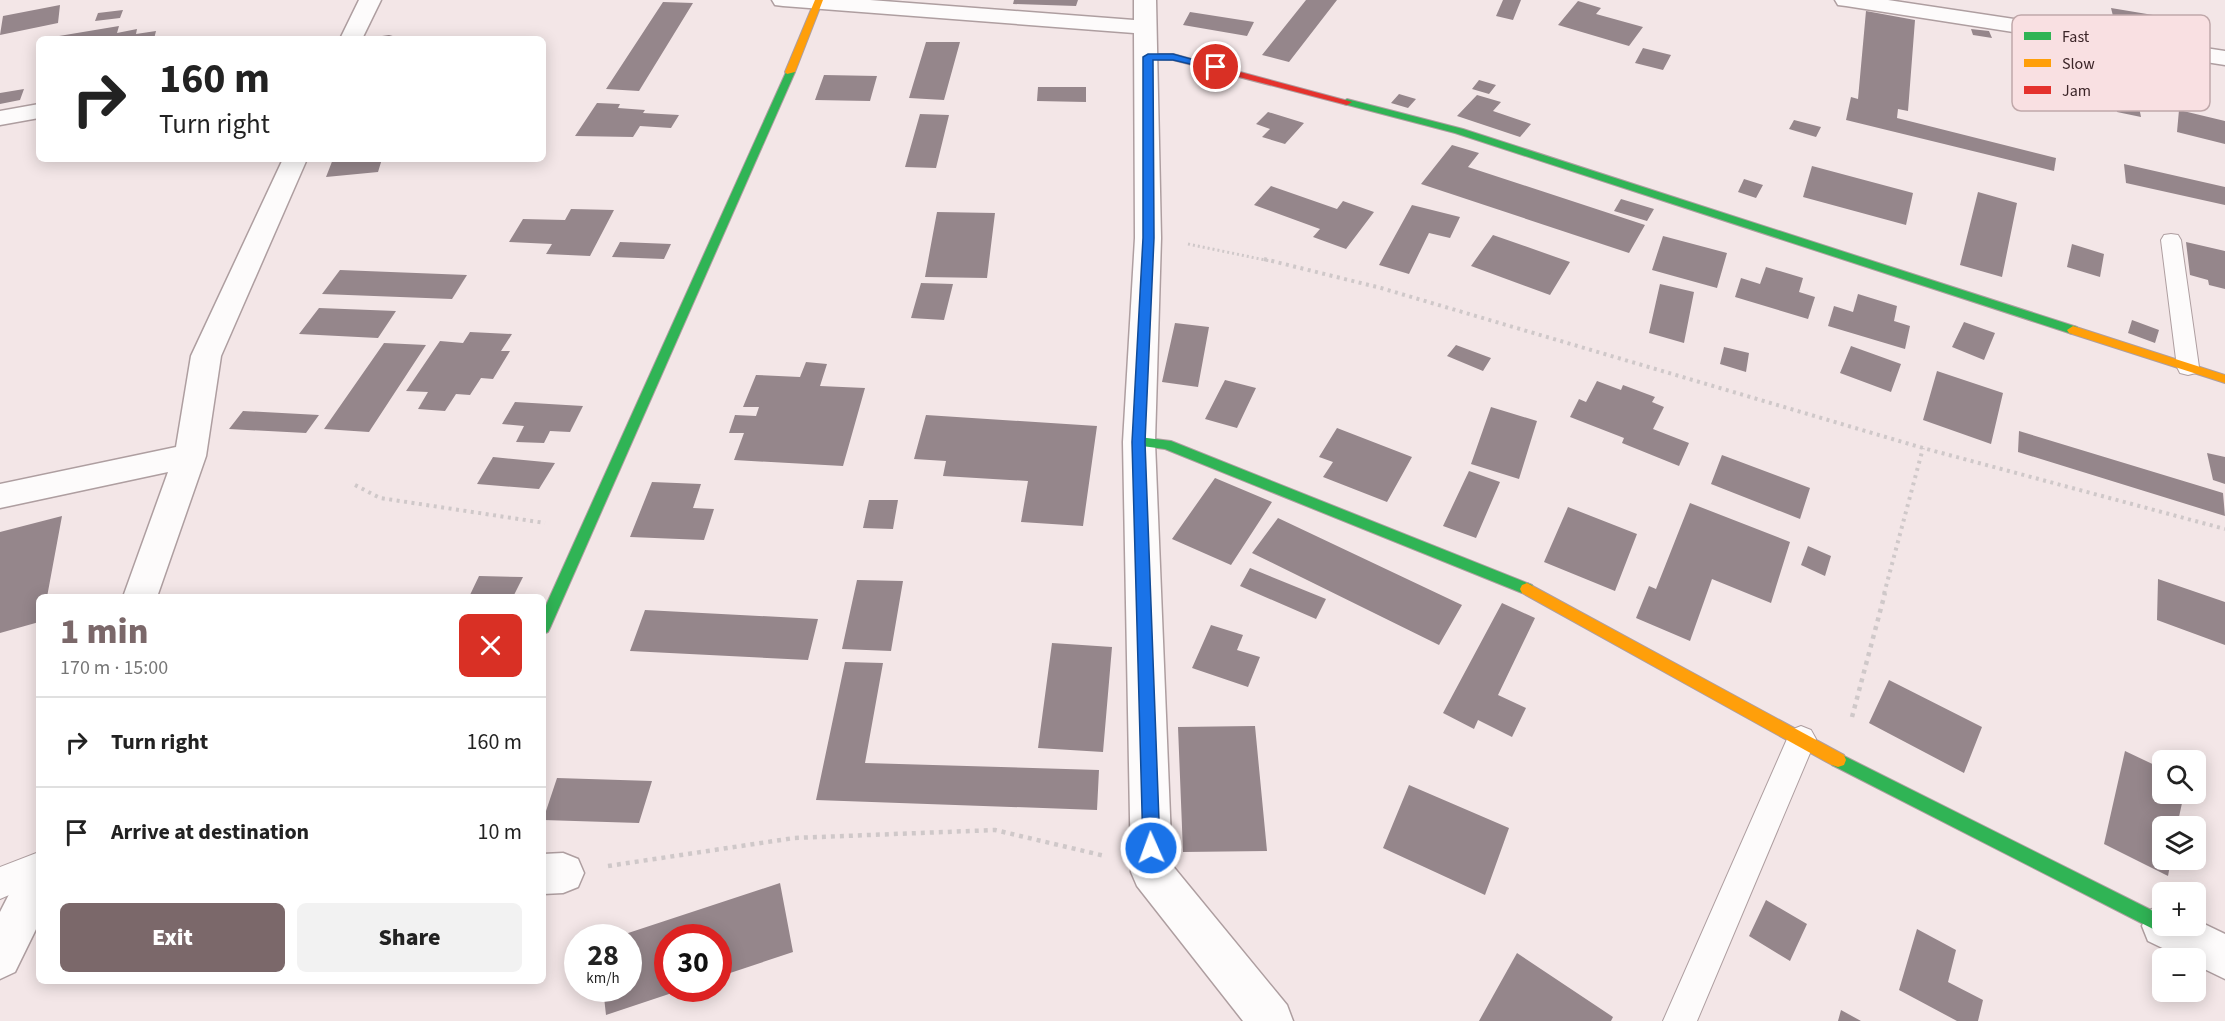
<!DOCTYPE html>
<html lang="en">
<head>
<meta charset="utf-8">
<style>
  :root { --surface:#fff; --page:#f2f2f2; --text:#222; --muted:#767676; --line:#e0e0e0; --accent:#7b686a }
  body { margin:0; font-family:"Source Sans 3",sans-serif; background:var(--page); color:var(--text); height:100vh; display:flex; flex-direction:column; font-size:22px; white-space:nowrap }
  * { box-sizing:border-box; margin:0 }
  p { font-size:20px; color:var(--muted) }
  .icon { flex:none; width:33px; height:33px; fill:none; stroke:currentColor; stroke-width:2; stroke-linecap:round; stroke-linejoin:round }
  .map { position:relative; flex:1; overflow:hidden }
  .panel { position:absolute; left:36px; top:594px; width:510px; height:390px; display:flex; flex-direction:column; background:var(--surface); border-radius:9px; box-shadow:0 3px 15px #0003 }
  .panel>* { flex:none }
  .hud { position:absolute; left:36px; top:36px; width:510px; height:126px; border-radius:9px; box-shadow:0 3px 15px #0003; background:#fff; color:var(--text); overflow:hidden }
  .buttons { position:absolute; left:2152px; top:750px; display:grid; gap:12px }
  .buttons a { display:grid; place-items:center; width:54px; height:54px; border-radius:9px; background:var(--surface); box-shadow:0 3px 15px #0003; font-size:30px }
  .speed { position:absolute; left:564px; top:924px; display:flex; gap:12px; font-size:30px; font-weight:700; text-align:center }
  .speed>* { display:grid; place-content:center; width:78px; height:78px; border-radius:50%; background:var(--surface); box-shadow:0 3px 15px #0003; line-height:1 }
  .speed small { font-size:15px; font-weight:400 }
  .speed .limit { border:9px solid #d22; background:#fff; color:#111 }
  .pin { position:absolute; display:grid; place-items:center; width:51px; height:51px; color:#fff; margin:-26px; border:3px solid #fff; border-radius:50%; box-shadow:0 2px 6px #0007 }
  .me { position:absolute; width:66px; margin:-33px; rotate:358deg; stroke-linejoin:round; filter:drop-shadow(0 0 4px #0008) }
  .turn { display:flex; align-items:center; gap:21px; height:126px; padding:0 24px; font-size:27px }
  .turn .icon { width:78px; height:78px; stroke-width:2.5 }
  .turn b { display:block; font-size:42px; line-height:51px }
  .round { display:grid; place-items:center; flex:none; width:63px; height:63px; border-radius:9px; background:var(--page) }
  .headline { display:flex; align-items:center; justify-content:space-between; height:102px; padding:0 24px }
  h1 { font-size:36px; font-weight:800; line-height:45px; color:var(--accent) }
  .button { display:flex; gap:12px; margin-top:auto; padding:12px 24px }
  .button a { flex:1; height:69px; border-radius:9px; background:var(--accent); color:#fff; font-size:24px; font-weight:800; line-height:69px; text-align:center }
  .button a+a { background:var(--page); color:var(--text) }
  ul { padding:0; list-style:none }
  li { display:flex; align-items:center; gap:18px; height:90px; padding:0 24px; border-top:2px solid var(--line) }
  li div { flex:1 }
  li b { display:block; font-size:22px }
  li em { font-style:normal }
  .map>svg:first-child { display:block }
  .building { fill:#95868b }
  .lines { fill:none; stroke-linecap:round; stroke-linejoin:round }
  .lane-casing { stroke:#ae9ea0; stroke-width:2 }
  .street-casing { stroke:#ae9ea0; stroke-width:3 }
  .fast-casing { stroke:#ae9ea0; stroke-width:2 }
  .slow-casing { stroke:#ae9ea0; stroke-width:2 }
  .jam-casing { stroke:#ae9ea0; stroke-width:2 }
  .path-far2 { stroke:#cfc8c9; stroke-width:3; stroke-dasharray:2 3; stroke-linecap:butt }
  .path-far1 { stroke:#cfc8c9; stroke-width:4; stroke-dasharray:3 4.5; stroke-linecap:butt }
  .path { stroke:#cfc8c9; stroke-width:4.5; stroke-dasharray:4 5; stroke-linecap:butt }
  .lane { fill:#fdfbfb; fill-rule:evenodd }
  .street { fill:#fdfbfb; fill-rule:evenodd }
  .fast { fill:#30b455; fill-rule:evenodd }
  .slow { fill:#ff9f0a; fill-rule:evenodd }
  .jam { fill:#e5322d; fill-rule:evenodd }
  .route { fill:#1a73e8; stroke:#114b97; stroke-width:1.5 }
  .key { fill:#f9e0e2; stroke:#c0a8aa; stroke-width:1.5 }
  .key-label { font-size:16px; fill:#3b2427 }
</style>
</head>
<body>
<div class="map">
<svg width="2225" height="1021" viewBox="0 0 2225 1021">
  <rect width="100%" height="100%" fill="#f3e6e7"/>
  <path class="building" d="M1014,0H1078L1076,6L1013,4Z
    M1306,0H1337L1289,62L1262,55Z
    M1503,0H1521L1513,20L1496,16Z
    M1578,1L1601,8L1596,14L1643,27L1629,46L1558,25Z
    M663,2L693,3L639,91L606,89Z
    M60,5L58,23L0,35L3,16Z
    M2111,8L2159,16L2160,21L2187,26L2191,42L2116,28Z
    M123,10L120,18L95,21L98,13Z
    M1866,11L1915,20L1908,111L1898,109L1897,118L2056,158L2054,171L1846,120L1851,97L1858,99Z
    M1190,12L1254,22L1247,36L1183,25Z
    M119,26L117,33L137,29L136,34L156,31L154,39H58L59,36Z
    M1971,29L1989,31L1992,38L1973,35Z
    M389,35L404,39H373L382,36Z
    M926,42H960L944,100L909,98Z
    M1643,48L1671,55L1663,70L1635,63Z
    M824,75L877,76L870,101L815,100Z
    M1479,80L1496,85L1489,94L1472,89Z
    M1038,87H1086V102L1037,101Z
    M24,89L20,100L0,104V93Z
    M1399,94L1416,99L1408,108L1391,103Z
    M1477,95L1501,102L1493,111L1531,124L1520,137L1457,116Z
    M597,103L620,104L618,108L645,110L643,113L679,115L671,128L640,126L633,137L575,136Z
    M2115,103L2139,107L2141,117L2117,112Z
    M2179,110L2225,121V144L2177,132Z
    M1268,112L1304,123L1285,144L1262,137L1270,129L1256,124Z
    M920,114L949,115L936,168L905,167Z
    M1794,120L1821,127L1816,137L1789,129Z
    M1452,145L1479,153L1468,167L1645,225L1629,253L1421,184Z
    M333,159H382L378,172L326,177Z
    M2124,164L2225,187V205L2126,183Z
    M1812,166L1913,193L1906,225L1803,197Z
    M1744,179L1763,185L1756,198L1738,192Z
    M1271,186L1337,209L1343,201L1374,212L1346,249L1313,237L1320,229L1254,205Z
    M1978,192L2017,203L2002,277L1960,265Z
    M1621,199L1654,209L1647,221L1614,211Z
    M1412,205L1460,217L1450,238L1429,233L1409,274L1379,265Z
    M571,209L614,210L590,256L546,254L552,244L509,242L523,219L565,220Z
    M937,212L995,213L987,278L925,277Z
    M1493,235L1570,262L1550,295L1471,266Z
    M1663,236L1727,253L1717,288L1652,270Z
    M620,242L671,244L664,259L612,257Z
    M2186,242L2225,251V289L2209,285L2208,280L2190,275Z
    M2072,244L2104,254L2100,277L2067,267Z
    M1766,267L1803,278L1799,292L1815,297L1808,319L1735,297L1741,278L1760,284Z
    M340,270L467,275L452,299L322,294Z
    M921,283L953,284L944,320L911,318Z
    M1660,284L1694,292L1684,343L1649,333Z
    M1858,294L1897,306L1894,321L1910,326L1905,349L1828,326L1834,306L1853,312Z
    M319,308L396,311L378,338L299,334Z
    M2132,320L2159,330L2155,343L2128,333Z
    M1964,322L1995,333L1984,360L1952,347Z
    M1175,323L1209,327L1198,387L1162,382Z
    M470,332L512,334L501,351H510L493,379L481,378L470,395L456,394L445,411L418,409L428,392L406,391L440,341L463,343Z
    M384,343L426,345L369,432L324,429Z
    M1456,345L1491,358L1483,371L1447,356Z
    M1851,346L1901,364L1891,392L1840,373Z
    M1724,347L1749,353L1746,372L1720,364Z
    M806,362L827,364L820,386L865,388L843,466L734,460L744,433H729L735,415L756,416L759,407H743L756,375L800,377Z
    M1937,371L2003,393L1991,444L1923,420Z
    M1225,380L1256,388L1237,428L1205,419Z
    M1597,381L1621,390L1623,385L1655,397L1652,402L1664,407L1653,429L1689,443L1679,466L1622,443L1624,438L1570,417L1579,399L1586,402Z
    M515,402L583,406L570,432L550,431L544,443L516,442L524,426L502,424Z
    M1491,407L1537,421L1519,479L1471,464Z
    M243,411L319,415L306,433L229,429Z
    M926,415L1097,426L1083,526L1021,522L1028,481L943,476L946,461L914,459Z
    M1337,428L1412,457L1387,502L1323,477L1333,462L1319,457Z
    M2019,431L2223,493L2225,516L2018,452Z
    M2207,453L2225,457V484L2213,480Z
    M1722,455L1810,488L1800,519L1711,484Z
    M493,457L555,463L539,489L477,484Z
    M1469,471L1500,482L1476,538L1443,526Z
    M1215,478L1272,502L1231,565L1172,539Z
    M652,482L701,484L693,508L714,509L704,540L630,537Z
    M869,500H898L893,529L863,528Z
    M1690,503L1790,542L1771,603L1712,579L1690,641L1636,618L1649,586L1656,589Z
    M1568,507L1637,534L1615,591L1544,562Z
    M62,516L47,597H39V622L0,633V532Z
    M1278,518L1462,605L1439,645L1252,553Z
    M1808,546L1831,556L1825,576L1801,565Z
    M1250,568L1326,599L1316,619L1240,586Z
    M479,576L523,577L513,597H469Z
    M2158,579L2225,602V645L2157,620Z
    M857,580L903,581L891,651L842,649Z
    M1502,603L1535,618L1498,695L1526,708L1512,737L1478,720L1474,729L1443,713Z
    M645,610L818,619L808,660L630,651Z
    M1211,625L1243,635L1237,650L1260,657L1248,687L1192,668Z
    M1052,643L1112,647L1103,752L1038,748Z
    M845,662L883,663L865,763L1099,770L1097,810L816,800Z
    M1889,680L1982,727L1964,773L1869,723Z
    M1255,726L1267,851L1183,852L1178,727Z
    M2125,751L2163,769V794H2184L2177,826H2163V860H2171L2168,876L2104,844Z
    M557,778L652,781L639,823L543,820Z
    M1409,785L1509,828L1485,895L1383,848Z
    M780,883L793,952L718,977V938H668V988L684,989L606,1015L603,988H628V938L616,937Z
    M1766,900L1807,924L1790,961L1749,936Z
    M1917,929L1956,950L1948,982L1983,1000L1978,1021H1957L1899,990Z
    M1517,953L1613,1017L1611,1021H1479Z
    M1841,1010L1861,1021H1838Z"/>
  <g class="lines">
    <defs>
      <path id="lane" d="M2171,234L2178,235L2181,240L2199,367L2196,373L2188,375L2180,373L2177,367L2161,240L2164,235Z
        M1801,726L1811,730L1816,739L1697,1021H1663L1791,730Z
        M39,852V882L0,899V867Z"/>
      <path id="street" d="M359,0H381L362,39H340Z
        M772,0H870L1134,20V0H1156L1161,238L1155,442L1172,865L1287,1005L1293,1021H1243L1137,886L1131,872L1123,442L1135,238L1134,33L783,6L775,5Z
        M1835,0H1888L2225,51V65L1846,6L1838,5Z
        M39,104V118L0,125V111Z
        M283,159H307L221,356L206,456L157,597H123L168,472L0,508V484L176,447L191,356Z
        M563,853L578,859L584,873L578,887L563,893L543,894V854Z
        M39,859V923L15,972L0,979V912L24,865Z
        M2163,905V926H2196V920L2225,934V979L2196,965V958H2183L2148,941L2142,926L2148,911Z"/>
      <path id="fast" d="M787,70L795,72L550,628L548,632L543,634V612Z
        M1347,99L1463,129L2077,327L2079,330L2073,334L2069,333L1455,133L1344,104L1342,102Z
        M1139,437L1171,441L1532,585L1534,589L1532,593H1522L1165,449L1134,445L1133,442L1134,439Z
        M1838,753L2163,916V926H2171L2169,931L2163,934L2157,931L1832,765L1830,760L1832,755Z"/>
      <path id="slow" d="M815,0H823L795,72L787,74L785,72Z
        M2073,326L2225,375V383L2069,333L2067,330Z
        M1527,583L1844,755L1846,760L1844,765L1838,767L1832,765L1522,593L1520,589L1522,585Z"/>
      <path id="jam" d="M1148,54H1173L1352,102L1347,105L1173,60L1145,59L1143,57Z"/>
    </defs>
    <use href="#lane" class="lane-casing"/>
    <use href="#street" class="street-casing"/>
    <use href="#fast" class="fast-casing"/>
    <use href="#slow" class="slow-casing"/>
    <use href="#jam" class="jam-casing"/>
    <path class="path-far2" d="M1188,244L1270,261"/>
    <path class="path-far1" d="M1264,259L1381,288L1923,448L2225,529
      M355,485L380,498L545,523
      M1884,594L1923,448"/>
    <path class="path" d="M1852,717L1885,593
      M608,866L794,838L995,830L1105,856"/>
    <use href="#lane" class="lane"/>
    <use href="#street" class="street"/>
    <use href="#fast" class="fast"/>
    <use href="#slow" class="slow"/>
    <use href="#jam" class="jam"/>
  </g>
  <path class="route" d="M1148,54H1173L1220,67L1216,70L1173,60H1153L1154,238L1145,442L1160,848L1157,854L1151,856L1145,854L1143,848L1132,442L1143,238V57Z"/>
  <rect x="2012" y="15" width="198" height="96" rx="9" class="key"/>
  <rect x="2024" y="32" width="27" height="8" fill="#30b455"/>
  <rect x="2024" y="59" width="27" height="8" fill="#ff9f0a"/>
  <rect x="2024" y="86" width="27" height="8" fill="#e5322d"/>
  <g class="key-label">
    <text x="2062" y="42">Fast</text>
    <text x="2062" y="69">Slow</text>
    <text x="2062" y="96">Jam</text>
  </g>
</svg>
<div class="buttons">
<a><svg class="icon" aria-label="search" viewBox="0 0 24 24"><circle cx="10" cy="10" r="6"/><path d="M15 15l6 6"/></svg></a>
<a><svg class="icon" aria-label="layers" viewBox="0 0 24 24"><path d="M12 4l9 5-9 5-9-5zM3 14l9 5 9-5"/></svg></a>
<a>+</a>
<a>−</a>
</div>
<div class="speed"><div>28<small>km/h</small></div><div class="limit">30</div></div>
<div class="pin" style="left:1216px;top:67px;background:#d93025"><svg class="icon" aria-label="arrive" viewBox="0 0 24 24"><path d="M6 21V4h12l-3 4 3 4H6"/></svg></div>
<svg class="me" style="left:1151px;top:848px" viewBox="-20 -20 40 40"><circle r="17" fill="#1a73e8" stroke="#fff" stroke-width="3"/><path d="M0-11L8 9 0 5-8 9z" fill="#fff"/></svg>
<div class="hud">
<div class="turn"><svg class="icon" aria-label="right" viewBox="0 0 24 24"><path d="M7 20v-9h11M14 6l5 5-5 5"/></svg><div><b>160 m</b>Turn right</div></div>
</div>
<section class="panel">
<div class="headline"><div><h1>1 min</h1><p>170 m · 15:00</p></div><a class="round" style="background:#d93025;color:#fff"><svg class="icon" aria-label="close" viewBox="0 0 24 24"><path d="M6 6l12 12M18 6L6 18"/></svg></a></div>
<ul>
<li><svg class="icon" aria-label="right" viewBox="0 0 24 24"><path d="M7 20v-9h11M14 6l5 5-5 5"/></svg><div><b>Turn right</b></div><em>160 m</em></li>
<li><svg class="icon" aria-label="arrive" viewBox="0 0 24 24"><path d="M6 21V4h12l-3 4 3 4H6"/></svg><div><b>Arrive at destination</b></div><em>10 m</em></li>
</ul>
<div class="button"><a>Exit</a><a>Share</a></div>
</section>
</div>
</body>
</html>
